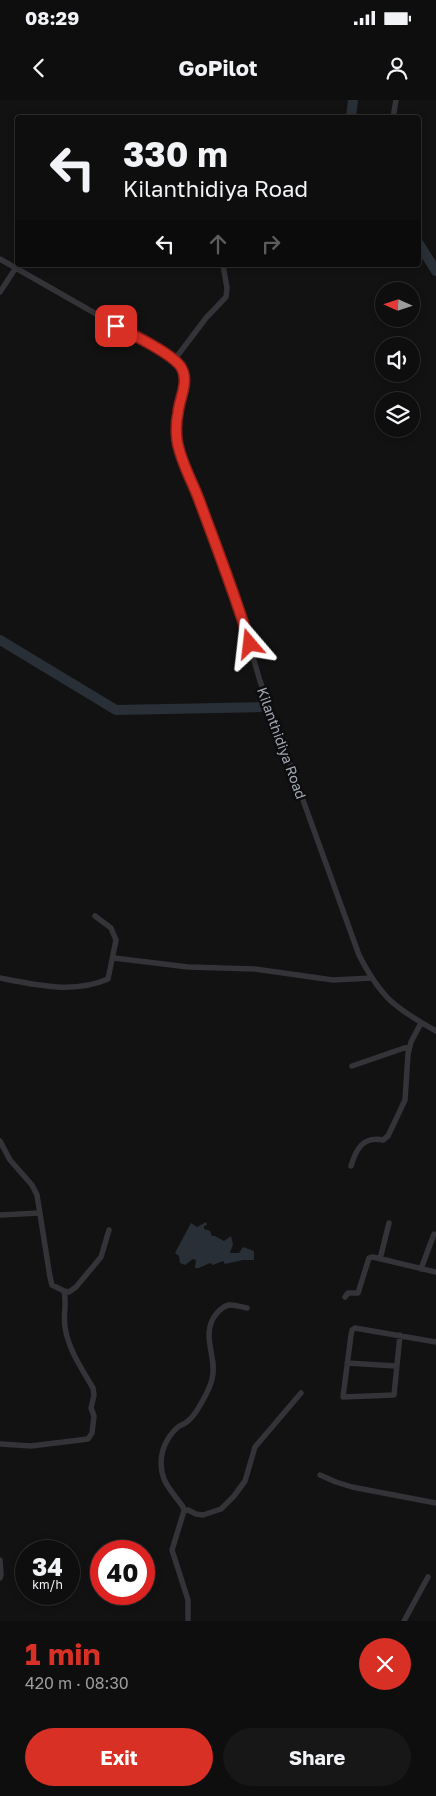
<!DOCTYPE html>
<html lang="en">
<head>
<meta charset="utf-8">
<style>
  :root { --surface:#0e0e0e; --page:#171717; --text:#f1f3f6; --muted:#9b9c9e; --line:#2e2e2e; --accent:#d93025 }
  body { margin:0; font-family:"Golos Text",sans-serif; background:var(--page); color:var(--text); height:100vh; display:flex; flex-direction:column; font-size:19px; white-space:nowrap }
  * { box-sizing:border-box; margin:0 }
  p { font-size:16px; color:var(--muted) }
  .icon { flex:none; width:28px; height:28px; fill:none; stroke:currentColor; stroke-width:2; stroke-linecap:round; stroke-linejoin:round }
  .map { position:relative; height:1521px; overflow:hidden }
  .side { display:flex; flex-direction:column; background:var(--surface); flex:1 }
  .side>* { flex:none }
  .hud { position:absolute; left:15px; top:15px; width:406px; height:152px; border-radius:5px; box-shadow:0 2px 8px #0003,0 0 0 1px var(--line); background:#0e0e0e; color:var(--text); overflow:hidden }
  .needle { width:32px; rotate:273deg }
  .tools { position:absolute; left:375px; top:182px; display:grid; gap:10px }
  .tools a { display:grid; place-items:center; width:45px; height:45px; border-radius:50%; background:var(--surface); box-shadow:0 2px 8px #0003,0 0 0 1px var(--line); font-size:25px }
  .speed { position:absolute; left:15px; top:1440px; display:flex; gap:10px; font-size:25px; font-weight:700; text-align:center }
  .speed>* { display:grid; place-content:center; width:65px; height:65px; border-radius:50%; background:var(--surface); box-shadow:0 2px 8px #0003,0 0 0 1px var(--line); line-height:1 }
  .speed small { font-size:12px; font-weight:400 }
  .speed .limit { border:8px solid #d22; background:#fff; color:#111 }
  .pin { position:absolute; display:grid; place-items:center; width:42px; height:42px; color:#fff; margin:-21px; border-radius:10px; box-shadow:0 2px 8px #0006 }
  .me { position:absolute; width:55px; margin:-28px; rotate:343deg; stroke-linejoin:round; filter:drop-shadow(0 0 4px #0008) }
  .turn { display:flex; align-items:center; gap:18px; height:105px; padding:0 25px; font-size:22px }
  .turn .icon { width:65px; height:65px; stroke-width:2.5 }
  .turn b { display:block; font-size:35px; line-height:42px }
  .lanes { display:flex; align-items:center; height:48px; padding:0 25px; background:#0003; justify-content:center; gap:25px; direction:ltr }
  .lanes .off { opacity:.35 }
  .round { display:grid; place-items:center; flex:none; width:52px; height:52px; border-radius:26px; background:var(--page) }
  .overview { display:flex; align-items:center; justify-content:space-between; height:85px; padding:0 25px }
  h1 { font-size:30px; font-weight:700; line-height:38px; color:var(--accent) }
  .button { display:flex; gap:10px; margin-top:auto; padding:10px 25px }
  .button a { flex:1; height:58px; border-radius:30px; background:var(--accent); color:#fff; font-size:20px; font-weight:700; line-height:58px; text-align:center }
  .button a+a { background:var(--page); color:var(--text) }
  .status { display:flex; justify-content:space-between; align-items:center; height:35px; padding:0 25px; background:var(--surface); direction:ltr }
  .status svg { height:14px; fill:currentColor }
  header { display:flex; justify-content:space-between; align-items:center; height:65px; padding:0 25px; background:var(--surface); font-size:22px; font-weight:700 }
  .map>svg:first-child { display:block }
  .water { fill:#282f36 }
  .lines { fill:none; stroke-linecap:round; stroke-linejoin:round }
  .river { stroke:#282f36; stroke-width:10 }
  .minor { stroke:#333338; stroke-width:5.5 }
  .route-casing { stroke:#8d1f18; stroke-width:12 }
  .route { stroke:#d93025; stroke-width:9 }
  .labels { text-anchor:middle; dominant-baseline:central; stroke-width:5; stroke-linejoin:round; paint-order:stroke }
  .street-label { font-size:14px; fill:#a3a7b4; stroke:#0d0d0e }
</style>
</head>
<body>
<div class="status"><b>08:29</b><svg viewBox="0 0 49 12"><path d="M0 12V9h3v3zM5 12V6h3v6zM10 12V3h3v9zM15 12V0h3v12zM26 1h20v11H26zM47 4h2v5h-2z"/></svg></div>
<header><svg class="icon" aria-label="back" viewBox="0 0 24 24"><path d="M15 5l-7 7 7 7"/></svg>GoPilot<svg class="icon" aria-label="person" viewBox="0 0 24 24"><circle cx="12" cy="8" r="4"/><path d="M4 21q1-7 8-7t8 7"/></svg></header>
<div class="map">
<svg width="436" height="1521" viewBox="0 0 436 1521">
  <rect width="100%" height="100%" fill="#121213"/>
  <path class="water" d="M206,1122L207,1125L204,1126V1129L210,1131L212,1136H215L224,1141L231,1136L233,1144L230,1153H239L243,1147L254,1151V1160H243L225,1164L223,1161L213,1165L210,1163L199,1168H195L196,1160L193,1159L185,1165L180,1163L179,1156L175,1153L191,1123L197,1127Z"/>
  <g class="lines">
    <path class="river" d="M351,18L353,0
      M419,144L436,171
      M0,540L116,610L263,607"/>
    <path class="minor" d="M393,18L396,0
      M0,159L175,259C177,262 180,265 182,268C189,282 177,309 177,325C176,343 182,358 189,373L244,526L260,581L359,855C381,898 395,908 436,931
      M0,192L15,169
      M175,259L206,218L226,197L227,188L223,165
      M114,858L188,867L255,869L333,880L372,878
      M0,878C35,885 74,894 108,879L116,840L111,828L95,816
      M352,966L410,946
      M0,1041L10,1060L32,1085L37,1095L50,1177L52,1185L64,1191C67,1203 63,1215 65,1227C68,1249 82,1269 93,1288L94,1295L91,1308L94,1316L92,1333L88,1339L31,1346L1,1344
      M351,1066C356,1049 363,1036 383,1040L388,1036L405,1000L408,954L411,942L421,923
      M0,1115L39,1113
      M380,1159L389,1123
      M421,1169L434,1134
      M64,1191L69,1192L76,1187L101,1157L109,1130
      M345,1197L348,1193H358L369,1158L373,1157L436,1172
      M400,1235L394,1295L343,1297L351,1235L352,1230L355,1228L436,1242
      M347,1263L396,1266
      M320,1375L336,1382L352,1387L436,1403
      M184,1411L188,1410L196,1414L203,1415L221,1409L234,1396L245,1381L255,1347L301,1293
      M0,1460L1,1475L0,1478
      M188,1521V1500L172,1450L184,1411L183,1407C177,1398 168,1389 164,1379C157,1360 163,1340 178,1327C181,1325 185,1324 188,1321C196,1315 210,1289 212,1279C218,1257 199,1234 217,1213C228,1201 233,1205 247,1208
      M404,1521L428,1477"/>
  </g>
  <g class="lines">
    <defs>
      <path id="route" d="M116,226C131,234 176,255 182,269C189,282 179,300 178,313C176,322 176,331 177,340C180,360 191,379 198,397C216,446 235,494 250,544"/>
    </defs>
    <use href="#route" class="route-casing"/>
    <use href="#route" class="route"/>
  </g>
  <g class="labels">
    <g class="street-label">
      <text transform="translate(282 643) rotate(70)">Kilanthidiya Road</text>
    </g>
  </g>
</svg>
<div class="tools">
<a><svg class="needle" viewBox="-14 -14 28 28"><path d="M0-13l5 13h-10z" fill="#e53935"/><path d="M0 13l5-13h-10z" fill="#9b9c9e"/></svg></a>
<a><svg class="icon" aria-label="sound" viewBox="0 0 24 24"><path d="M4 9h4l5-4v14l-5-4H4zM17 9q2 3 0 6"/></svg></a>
<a><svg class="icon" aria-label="layers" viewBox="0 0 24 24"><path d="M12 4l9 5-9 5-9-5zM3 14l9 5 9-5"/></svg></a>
</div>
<div class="speed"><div>34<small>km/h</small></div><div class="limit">40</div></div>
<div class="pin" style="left:116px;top:226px;background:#d93025"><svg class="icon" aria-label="arrive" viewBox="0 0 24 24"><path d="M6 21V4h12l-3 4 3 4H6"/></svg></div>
<svg class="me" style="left:250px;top:544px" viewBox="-20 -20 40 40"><path d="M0-17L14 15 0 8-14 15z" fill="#d93025" stroke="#fff" stroke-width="4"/></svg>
<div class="hud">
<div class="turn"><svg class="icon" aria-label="left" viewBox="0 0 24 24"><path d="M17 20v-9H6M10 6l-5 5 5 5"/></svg><div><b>330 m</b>Kilanthidiya Road</div></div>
<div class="lanes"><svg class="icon" aria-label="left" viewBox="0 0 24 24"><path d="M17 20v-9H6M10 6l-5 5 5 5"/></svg><svg class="icon off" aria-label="ahead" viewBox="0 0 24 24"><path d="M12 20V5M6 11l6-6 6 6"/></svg><svg class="icon off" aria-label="right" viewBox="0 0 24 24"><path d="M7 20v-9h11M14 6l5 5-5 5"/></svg></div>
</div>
</div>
<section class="side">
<div class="overview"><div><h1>1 min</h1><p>420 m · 08:30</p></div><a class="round" style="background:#d93025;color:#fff"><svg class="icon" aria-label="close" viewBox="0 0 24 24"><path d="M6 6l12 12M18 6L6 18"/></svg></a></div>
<div class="button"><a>Exit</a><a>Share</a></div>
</section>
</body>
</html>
